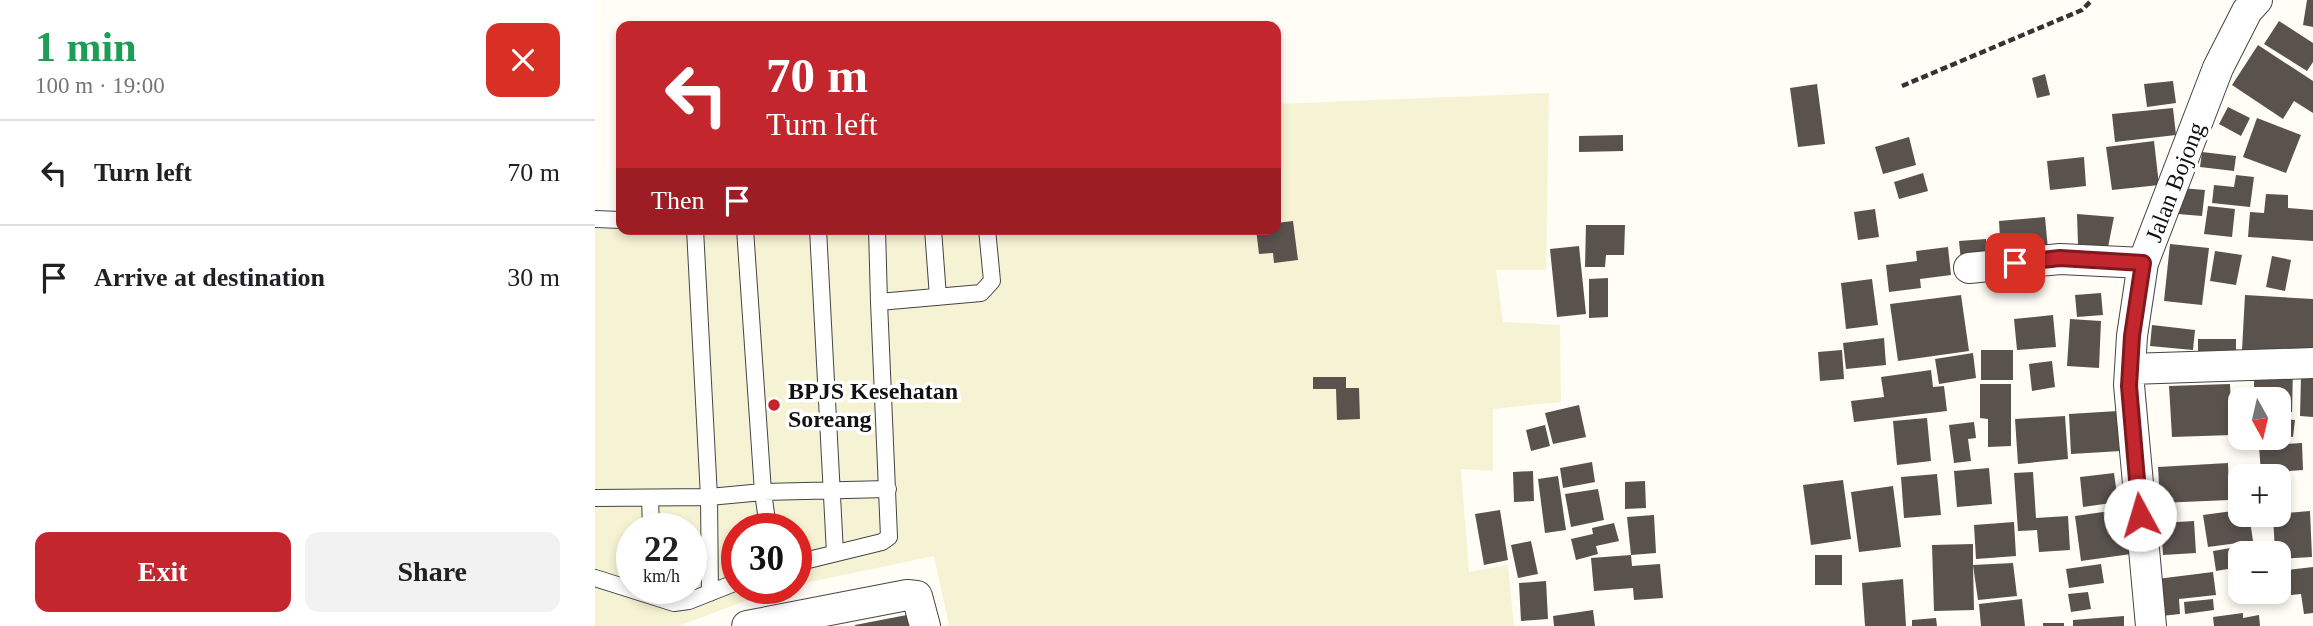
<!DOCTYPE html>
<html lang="en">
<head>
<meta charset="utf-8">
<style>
  :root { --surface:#fff; --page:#f2f2f2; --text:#202124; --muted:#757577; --line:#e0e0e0; --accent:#c4262e }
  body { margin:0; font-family:"Times New Roman",serif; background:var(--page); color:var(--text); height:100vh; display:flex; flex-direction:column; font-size:26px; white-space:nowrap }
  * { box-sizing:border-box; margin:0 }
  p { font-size:23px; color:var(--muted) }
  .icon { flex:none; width:38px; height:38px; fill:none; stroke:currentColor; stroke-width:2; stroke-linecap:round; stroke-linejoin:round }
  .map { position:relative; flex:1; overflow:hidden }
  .side { display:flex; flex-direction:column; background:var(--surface); width:595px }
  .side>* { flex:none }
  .banner { position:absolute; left:21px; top:21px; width:665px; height:214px; border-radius:14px; box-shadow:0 4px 10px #0003; background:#c4262e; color:#fff; overflow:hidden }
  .needle { width:46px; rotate:172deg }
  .controls { position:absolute; left:1633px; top:387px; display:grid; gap:14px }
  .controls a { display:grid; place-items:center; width:63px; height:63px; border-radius:14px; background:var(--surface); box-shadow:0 4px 10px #0003; font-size:35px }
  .speed { position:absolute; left:21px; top:513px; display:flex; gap:14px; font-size:35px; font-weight:700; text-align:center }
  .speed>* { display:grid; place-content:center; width:91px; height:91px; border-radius:50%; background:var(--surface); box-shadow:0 4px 10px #0003; line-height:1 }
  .speed small { font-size:18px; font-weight:400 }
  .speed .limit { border:10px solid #d22; background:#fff; color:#111 }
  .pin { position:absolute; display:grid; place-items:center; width:60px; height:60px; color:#fff; margin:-30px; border-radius:14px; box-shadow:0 4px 10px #0006 }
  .me { position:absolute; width:77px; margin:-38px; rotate:354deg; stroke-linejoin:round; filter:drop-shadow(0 0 5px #0008) }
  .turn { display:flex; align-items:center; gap:24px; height:147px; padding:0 35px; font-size:32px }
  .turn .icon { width:91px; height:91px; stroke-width:2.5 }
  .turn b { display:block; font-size:49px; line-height:60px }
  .then { display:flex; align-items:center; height:66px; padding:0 35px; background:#0003; gap:14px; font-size:26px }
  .round { display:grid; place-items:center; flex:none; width:74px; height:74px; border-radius:14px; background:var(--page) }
  .head { display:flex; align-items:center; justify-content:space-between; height:119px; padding:0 35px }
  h1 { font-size:42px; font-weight:600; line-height:52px; color:#1e9e55 }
  .action { display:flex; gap:14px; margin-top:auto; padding:14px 35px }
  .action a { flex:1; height:80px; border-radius:14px; background:var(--accent); color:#fff; font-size:28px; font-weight:600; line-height:80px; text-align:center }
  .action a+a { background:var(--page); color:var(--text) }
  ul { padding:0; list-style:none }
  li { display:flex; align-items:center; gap:21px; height:105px; padding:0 35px; border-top:2px solid var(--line) }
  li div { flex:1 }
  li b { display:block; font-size:26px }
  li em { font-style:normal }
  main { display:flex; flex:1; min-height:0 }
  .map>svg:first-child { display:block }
  .farmland { fill:#f6f3d4; fill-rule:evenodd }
  .building { fill:#5a524d }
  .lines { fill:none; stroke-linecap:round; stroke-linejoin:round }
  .lane-casing { stroke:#444; stroke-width:18 }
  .street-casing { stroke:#444; stroke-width:32 }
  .path { stroke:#333; stroke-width:4.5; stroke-dasharray:7 3.5; stroke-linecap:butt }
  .lane { stroke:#fff; stroke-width:16 }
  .street { stroke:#fff; stroke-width:30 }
  .route-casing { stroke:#7f191e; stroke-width:18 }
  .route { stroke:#c4262e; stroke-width:12 }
  .poi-dot { fill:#c4262e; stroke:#fff; stroke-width:2.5 }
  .labels { text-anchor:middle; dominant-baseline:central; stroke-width:7; stroke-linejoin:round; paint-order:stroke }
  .street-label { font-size:24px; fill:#111; stroke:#fff }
  .poi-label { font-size:24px; font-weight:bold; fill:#111; stroke:#fff; text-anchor:start }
</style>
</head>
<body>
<main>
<section class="side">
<div class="head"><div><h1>1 min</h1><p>100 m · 19:00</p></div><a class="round" style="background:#d93025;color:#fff"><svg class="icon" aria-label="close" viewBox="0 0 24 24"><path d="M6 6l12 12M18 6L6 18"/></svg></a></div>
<ul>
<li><svg class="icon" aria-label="left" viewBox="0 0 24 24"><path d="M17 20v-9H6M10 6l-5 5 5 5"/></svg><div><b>Turn left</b></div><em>70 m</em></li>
<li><svg class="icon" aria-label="arrive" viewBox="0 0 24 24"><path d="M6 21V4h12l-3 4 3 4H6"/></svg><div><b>Arrive at destination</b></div><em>30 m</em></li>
</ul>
<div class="action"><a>Exit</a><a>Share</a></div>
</section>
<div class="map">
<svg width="1718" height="626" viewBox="0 0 1718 626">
  <rect width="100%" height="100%" fill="#fffdf5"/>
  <path class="farmland" d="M954,93L951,270H901L908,322L965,325L966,402L898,409V471L866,469L874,572L913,565L919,626H354L339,556L201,585V528H142V588H185L83,626H0V229H681V104ZM37,528H96V588H37Z"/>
  <path class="building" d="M1712,0H1718V27L1708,25Z
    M1684,21L1718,43V62L1712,71L1669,44Z
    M1663,45L1718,81V113L1699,101L1688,119L1637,85Z
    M1450,74L1455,95L1442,98L1437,78Z
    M1578,81L1581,103L1552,107L1549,84Z
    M1222,84L1230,144L1203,147L1195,88Z
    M1633,107L1655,118L1646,136L1624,124Z
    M1578,108L1581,135L1520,142L1517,114Z
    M1662,118L1706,135L1691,173L1648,157Z
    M1028,135V151L984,152V136Z
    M1314,137L1321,165L1288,174L1280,147Z
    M1559,141L1564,185L1517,190L1511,147Z
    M1607,152L1641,156L1639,171L1605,167Z
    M1489,157L1491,186L1455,190L1452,161Z
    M1328,173L1333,191L1304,199L1299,182Z
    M1641,175L1659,177L1655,207L1617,203L1619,185L1639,187Z
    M1586,188L1610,190L1607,216L1583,214Z
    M1671,194L1693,195V208L1718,210V241L1653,237L1655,212L1669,213Z
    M1613,206L1640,209L1637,237L1609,234Z
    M1280,209L1284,237L1263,240L1259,212Z
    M1482,214L1519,217L1513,247L1483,244Z
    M1450,217L1453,250L1406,254L1404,221Z
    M698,221L703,260L679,263L678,253L664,254L661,229H681V223Z
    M991,225H1030L1029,255H1011L1010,267H990Z
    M1391,239V256L1366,261L1364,241Z
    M1575,244L1614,248L1607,305L1569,301Z
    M984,246L991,314L962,317L955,249Z
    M1353,247L1356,275L1325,279L1326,288L1294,292L1291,265L1322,261L1321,251Z
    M1620,251L1647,255L1641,285L1615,281Z
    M1677,256L1696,260L1690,291L1671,287Z
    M1013,278V317L994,318V279Z
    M1277,279L1283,325L1251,329L1246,283Z
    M1506,293L1508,315L1482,317L1480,295Z
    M1366,295L1374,351L1303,361L1295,304Z
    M1650,295L1718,299V354L1647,350Z
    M1458,315L1461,347L1422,350L1419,319Z
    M1475,319L1506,321L1504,368L1472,366Z
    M1557,325L1600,330L1598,350L1555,346Z
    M1289,338L1291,365L1251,369L1248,343Z
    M1603,339H1641V360H1603Z
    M1247,350L1249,379L1225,381L1223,352Z
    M1386,350H1418V380H1386Z
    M1378,353L1381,378L1344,384L1340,359Z
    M1457,361L1460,387L1437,391L1434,364Z
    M1659,369H1698L1697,412L1684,411V399H1659Z
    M1336,370L1338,387L1349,386L1352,411L1259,422L1256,401L1289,397L1286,377Z
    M1706,376H1718V417L1705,416Z
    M718,377H751V388H764L765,419L742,420L741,389H718Z
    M1385,384H1416V446L1393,447V419L1385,418Z
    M1635,384L1637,435L1577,437L1574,386Z
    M984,405L991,437L958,444L950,413Z
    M1523,411L1526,451L1476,454L1474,414Z
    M1470,416L1473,459L1423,464L1420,419Z
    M1332,418L1336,461L1302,465L1298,421Z
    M1684,419L1700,420L1698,437L1684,435Z
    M1379,422L1381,438L1373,439L1376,461L1359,463L1354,425Z
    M950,425L955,446L936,451L931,430Z
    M1707,443L1708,470L1666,473L1664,446Z
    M997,462L1000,482L968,488L965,468Z
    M1633,463L1634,500L1565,503L1563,467Z
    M1394,468L1397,504L1362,507L1359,471Z
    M938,471L939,501L919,502L918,472Z
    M1438,472L1441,518L1473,516L1475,550L1444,552L1442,530L1423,531L1419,473Z
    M1519,473L1523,502L1488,507L1485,477Z
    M1342,474L1346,515L1309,518L1306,477Z
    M963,476L971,530L950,533L943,479Z
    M1248,480L1256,539L1216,545L1208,485Z
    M1050,481L1051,508L1030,509V482Z
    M1298,486L1306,547L1264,552L1256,492Z
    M1003,489L1009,520L976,527L970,494Z
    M1529,509L1536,554L1486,561L1480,516Z
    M905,510L913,560L889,565L880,514Z
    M1645,510V514H1654L1658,541L1613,547L1608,515Z
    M1715,511L1717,557L1684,559V553H1680L1678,514Z
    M1059,515L1061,553L1036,555L1032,517Z
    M1599,521L1601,553L1568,555L1566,523Z
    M1419,522L1421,556L1381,559L1379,525Z
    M1019,523L1024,541L1001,546L1003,554L981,560L976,539L998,534L997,528Z
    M936,541L943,574L923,578L916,545Z
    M1378,544V565L1418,563L1422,596L1383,600L1378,565L1379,610L1339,611L1337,545Z
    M1659,544L1660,553H1645V567L1621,571L1618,551Z
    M1036,555L1037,566L1065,564L1068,598L1039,600L1038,588L999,591L996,558Z
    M1220,555H1247V585H1220Z
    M1506,564L1509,583L1474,588L1471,569Z
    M1718,567V613L1709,614L1706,594L1696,595L1692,570Z
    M1618,572L1621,595L1584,599L1585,614L1566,616L1562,579Z
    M1308,579L1311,626H1270L1267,583Z
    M951,581L953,619L926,621L924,583Z
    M1493,592L1496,609L1476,612L1473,594Z
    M1656,592H1677L1678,596L1657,599Z
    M1427,599L1430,626H1386L1384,604Z
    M1618,599L1619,610L1590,614L1589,602Z
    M998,610L1000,626H959L958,616Z
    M1648,613V618L1664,615L1665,626H1619L1618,617Z
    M317,614L319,626H260V625Z
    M1529,616V626H1478V620Z
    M1341,618L1342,626H1317V620Z
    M1448,623H1469V626H1448Z"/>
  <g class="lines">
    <defs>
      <path id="lane" d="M0,219L26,220
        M100,229L114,497L115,593
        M223,229L240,553
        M282,229L284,302
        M338,229L343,297
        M0,498L114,497L168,492L150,229
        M55,498L56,528
        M173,528L168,492L293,489
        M201,563L287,542L294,537L284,302L386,293L397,281L392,229
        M0,578L79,603L94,601L142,582"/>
      <path id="street" d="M1374,268L1465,259L1548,263
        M1535,369L1718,363
        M152,626L312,595L322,596L330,626
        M1556,626L1534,385L1537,336L1548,263L1623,68L1652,11L1662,0"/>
    </defs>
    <use href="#lane" class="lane-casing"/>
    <use href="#street" class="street-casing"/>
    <path class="path" d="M1307,86L1487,10L1497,0"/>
    <use href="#lane" class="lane"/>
    <use href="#street" class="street"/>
  </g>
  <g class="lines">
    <defs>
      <path id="route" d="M1420,263L1465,258L1548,263L1537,336L1534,386L1545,515"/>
    </defs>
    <use href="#route" class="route-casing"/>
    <use href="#route" class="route"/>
  </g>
  <circle class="poi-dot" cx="179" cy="405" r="7"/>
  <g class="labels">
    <g class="street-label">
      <text transform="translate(1580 182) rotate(-69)">Jalan Bojong</text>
    </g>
    <g class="poi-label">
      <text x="193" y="391">BPJS Kesehatan<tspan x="193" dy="28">Soreang</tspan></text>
    </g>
  </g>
</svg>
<div class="controls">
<a><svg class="needle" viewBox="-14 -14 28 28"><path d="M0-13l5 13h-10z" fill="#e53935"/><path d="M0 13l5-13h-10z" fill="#757577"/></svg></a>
<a>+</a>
<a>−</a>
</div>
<div class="speed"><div>22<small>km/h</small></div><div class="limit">30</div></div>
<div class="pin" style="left:1420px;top:263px;background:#d93025"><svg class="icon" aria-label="arrive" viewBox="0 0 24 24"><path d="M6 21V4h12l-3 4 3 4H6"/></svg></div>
<svg class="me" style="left:1545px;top:515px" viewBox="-20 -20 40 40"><circle r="19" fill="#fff"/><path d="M0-13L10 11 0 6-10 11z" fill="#c4262e"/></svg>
<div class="banner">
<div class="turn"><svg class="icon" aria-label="left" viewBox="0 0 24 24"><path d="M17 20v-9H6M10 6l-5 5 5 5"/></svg><div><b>70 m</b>Turn left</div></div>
<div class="then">Then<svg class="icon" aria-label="arrive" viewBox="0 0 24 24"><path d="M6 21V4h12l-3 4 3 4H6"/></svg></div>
</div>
</div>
</main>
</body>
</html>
